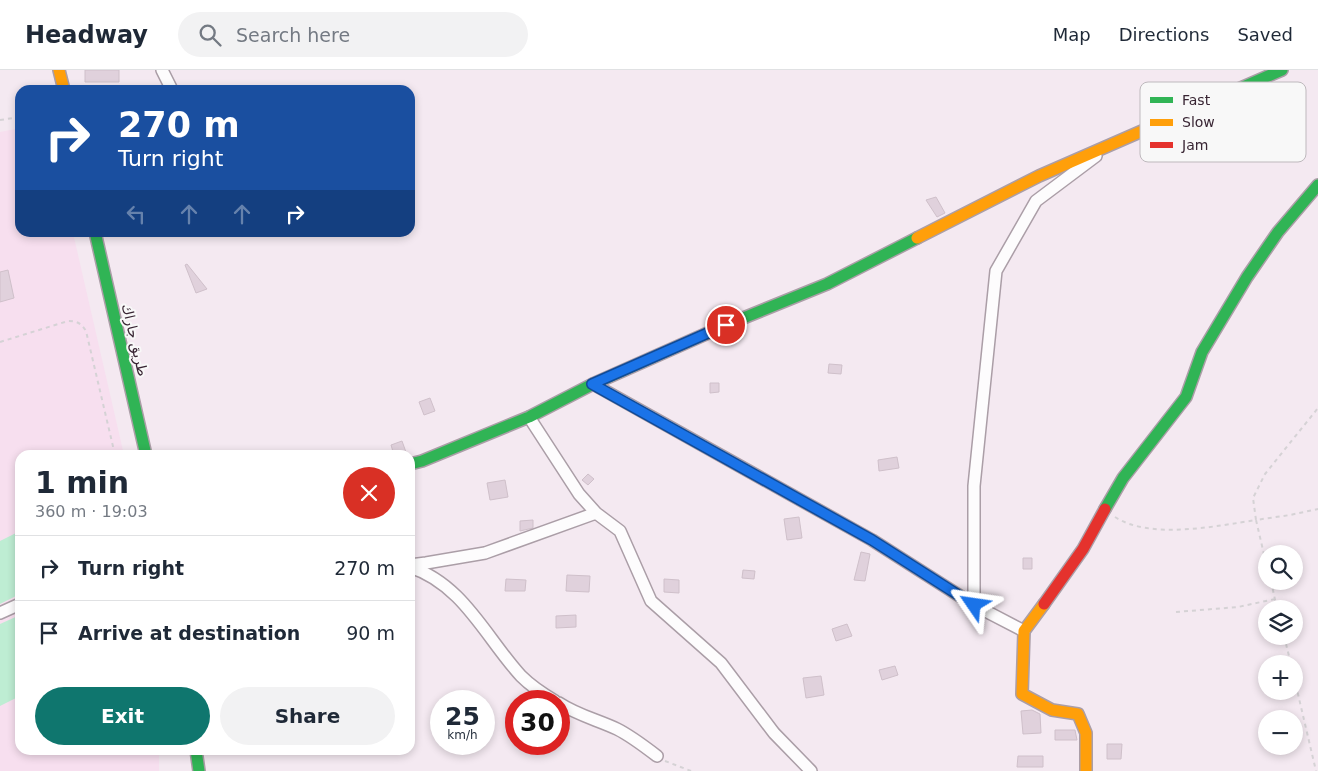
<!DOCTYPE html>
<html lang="en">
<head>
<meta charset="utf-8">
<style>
  :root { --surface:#fff; --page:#f2f2f3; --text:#1f2937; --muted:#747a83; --line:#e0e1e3; --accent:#0f766e }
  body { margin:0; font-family:"DejaVu Sans","Noto Sans Arabic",sans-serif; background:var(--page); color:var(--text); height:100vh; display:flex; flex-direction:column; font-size:19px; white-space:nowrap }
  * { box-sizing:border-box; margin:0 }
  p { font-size:16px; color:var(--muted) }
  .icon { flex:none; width:28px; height:28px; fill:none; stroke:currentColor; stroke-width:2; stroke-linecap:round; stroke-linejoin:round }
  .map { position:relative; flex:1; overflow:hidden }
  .drawer { position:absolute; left:15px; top:380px; width:400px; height:305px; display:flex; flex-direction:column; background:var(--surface); border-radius:15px; box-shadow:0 2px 8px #0003 }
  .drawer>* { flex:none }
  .guide { position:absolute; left:15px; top:15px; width:400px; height:152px; border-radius:15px; box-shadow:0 2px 8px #0003; background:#1a4fa0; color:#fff; overflow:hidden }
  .tools { position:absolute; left:1258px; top:475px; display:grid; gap:10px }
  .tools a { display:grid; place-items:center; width:45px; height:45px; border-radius:50%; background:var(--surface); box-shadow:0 2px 8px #0003; font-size:25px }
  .speed { position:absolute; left:430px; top:620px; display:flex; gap:10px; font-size:25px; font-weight:700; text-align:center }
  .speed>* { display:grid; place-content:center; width:65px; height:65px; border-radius:50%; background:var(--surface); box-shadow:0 2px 8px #0003; line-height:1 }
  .speed small { font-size:12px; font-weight:400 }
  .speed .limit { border:8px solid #d22; background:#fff; color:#111 }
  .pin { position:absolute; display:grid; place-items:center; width:42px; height:42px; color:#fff; margin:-21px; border:2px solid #fff; border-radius:50%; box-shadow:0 1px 5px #0007 }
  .me { position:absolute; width:55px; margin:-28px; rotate:302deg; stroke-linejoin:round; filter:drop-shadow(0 0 4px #0008) }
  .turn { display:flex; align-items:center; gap:18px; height:105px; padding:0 20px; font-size:22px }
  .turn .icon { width:65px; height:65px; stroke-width:2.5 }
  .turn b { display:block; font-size:35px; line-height:42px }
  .lanes { display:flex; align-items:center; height:48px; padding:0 20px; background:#0003; justify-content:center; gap:25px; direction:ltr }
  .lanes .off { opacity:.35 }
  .round { display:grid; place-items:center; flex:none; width:52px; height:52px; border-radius:26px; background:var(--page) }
  .overview { display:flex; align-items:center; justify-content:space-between; height:85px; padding:0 20px }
  h1 { font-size:30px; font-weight:700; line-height:38px }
  .action { display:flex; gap:10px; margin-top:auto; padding:10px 20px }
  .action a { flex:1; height:58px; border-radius:30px; background:var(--accent); color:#fff; font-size:20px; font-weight:700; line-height:58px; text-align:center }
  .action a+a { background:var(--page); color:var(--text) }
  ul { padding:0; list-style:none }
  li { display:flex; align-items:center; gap:15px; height:65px; padding:0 20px; border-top:1px solid var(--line) }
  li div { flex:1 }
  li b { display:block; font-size:19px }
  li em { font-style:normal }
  header { display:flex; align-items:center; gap:30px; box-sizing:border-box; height:70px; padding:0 25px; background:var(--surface); border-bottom:1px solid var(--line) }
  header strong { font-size:24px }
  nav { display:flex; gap:28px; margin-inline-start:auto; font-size:18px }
  .search { width:350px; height:45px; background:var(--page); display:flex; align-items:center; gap:12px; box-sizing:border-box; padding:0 18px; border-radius:28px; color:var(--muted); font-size:19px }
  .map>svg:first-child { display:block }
  .built { fill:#f7dfef }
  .green { fill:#beedd3 }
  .building { fill:#e0d1dc; stroke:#cfc0ca }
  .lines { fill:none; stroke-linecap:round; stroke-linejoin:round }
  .street-casing { stroke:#ab9ea7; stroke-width:14 }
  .fast-casing { stroke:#ab9ea7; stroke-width:14 }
  .slow-casing { stroke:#ab9ea7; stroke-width:14 }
  .jam-casing { stroke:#ab9ea7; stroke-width:14 }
  .path { stroke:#d5d2d5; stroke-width:2; stroke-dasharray:4 4; stroke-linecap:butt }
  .street { stroke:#fdfcfd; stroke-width:11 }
  .fast { stroke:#30b455; stroke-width:11 }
  .slow { stroke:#ff9f0a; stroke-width:11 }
  .jam { stroke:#e5322d; stroke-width:11 }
  .route-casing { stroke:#114b97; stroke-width:12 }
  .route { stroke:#1a73e8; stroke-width:9 }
  .labels { text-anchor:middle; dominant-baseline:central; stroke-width:4; stroke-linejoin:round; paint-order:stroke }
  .street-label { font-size:14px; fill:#382533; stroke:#f8f8f8 }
  .key { fill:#f8f8f8; stroke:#beb9bd; stroke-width:1 }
  .key-label { font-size:14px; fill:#382533 }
</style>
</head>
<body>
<header>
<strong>Headway</strong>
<div class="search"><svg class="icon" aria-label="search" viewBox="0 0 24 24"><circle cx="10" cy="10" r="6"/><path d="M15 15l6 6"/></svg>Search here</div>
<nav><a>Map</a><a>Directions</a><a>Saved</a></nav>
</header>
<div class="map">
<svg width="1318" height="701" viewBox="0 0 1318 701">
  <rect width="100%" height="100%" fill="#f4e9f1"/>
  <path class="built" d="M20,58V162L73,163L124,385H20V680H159V701H0V62Z"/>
  <path class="green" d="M20,461V524L0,534V471Z
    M20,545V626L0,636V554Z"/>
  <path class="building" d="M85,0H119V12H85Z
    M936,127L945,143L937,147L926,130Z
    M187,194L207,219L196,223L185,195Z
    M8,200L14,228L0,232V202Z
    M829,294L842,295L841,304L828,303Z
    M710,313H719V322L710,323Z
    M430,328L435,341L424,345L419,332Z
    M402,371L407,385H394L391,375Z
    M897,387L899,398L879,401L878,390Z
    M588,404L594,409L588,415L582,410Z
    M505,410L508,427L490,430L487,413Z
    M799,447L802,468L787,470L784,449Z
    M533,450V458L520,461V451Z
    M861,482L870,484L865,511L854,510Z
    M1023,488H1032V499H1023Z
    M743,500L755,501L754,509L742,508Z
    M567,505L590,506L589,522L566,521Z
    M506,509L526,510L525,521H505Z
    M664,509L679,510V523L664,522Z
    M576,545V557L556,558V546Z
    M847,554L852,566L836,571L832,559Z
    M895,596L898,605L882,610L879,600Z
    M821,606L824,625L806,628L803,608Z
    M1032,640L1040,644L1041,663L1023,664L1021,641Z
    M1055,660H1075L1077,670H1055Z
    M1107,674H1122L1121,689H1107Z
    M1018,686H1043V697H1017Z"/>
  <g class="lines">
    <defs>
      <path id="street" d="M162,0L172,20
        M593,314L872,470L974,535L1024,561
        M529,347L579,424L596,443L620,461L651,531L721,593L774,663L811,701
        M410,495L426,493L485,483L596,443
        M410,497C463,514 486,568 521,606C531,616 543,624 555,631
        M974,535V416L996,201L1036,131L1096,86
        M0,543L20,534
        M559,633C577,645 598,650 617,659C631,666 644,676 657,686"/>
      <path id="fast" d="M1181,44L1282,0
        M95,162L146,385
        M410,394L422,391L529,347L593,314L726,255L827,214L917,168
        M1105,439L1123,408L1186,327L1202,282L1247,207L1278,162L1318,115
        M196,680L199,701"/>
      <path id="slow" d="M59,0L64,20
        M917,168L1039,106L1181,44
        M1044,534L1024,561L1022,624L1052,640L1078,644L1086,663V701"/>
      <path id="jam" d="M1044,534L1083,479L1105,439"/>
    </defs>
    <use href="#street" class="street-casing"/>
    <use href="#fast" class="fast-casing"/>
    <use href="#slow" class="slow-casing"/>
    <use href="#jam" class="jam-casing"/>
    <path class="path" d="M0,50L20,47
      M0,272L68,251C77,251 81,253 86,261L115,385
      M1115,447C1150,470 1217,456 1256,450L1253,428L1265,404L1318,338
      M1266,493L1256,450L1290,445L1318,439
      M1271,511L1277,539
      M1176,542L1238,537L1275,529
      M1284,566L1291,594
      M1294,607L1316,701
      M665,691L691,701"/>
    <use href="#street" class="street"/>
    <use href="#fast" class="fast"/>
    <use href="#slow" class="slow"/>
    <use href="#jam" class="jam"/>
  </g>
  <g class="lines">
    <defs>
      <path id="route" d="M726,255L592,314L872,470L974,535"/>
    </defs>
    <use href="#route" class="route-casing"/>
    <use href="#route" class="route"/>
  </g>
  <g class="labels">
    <g class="street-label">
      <text transform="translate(135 270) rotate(77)">طريق جاراك</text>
    </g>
  </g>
  <rect x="1140" y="12" width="166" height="80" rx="8" class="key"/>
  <rect x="1150" y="27" width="23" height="6" fill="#30b455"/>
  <rect x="1150" y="49" width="23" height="7" fill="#ff9f0a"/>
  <rect x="1150" y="72" width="23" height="6" fill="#e5322d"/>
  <g class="key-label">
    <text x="1182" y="35">Fast</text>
    <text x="1182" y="57">Slow</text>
    <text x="1182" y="80">Jam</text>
  </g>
</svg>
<div class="tools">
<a><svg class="icon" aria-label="search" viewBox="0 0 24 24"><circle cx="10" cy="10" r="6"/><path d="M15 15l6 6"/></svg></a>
<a><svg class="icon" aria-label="layers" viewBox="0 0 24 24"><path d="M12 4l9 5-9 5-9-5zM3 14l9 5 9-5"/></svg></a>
<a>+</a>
<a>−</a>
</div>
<div class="speed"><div>25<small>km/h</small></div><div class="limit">30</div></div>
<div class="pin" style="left:726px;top:255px;background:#d93025"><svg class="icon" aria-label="arrive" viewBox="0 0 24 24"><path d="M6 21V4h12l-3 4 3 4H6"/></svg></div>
<svg class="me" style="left:974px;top:535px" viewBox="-20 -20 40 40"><path d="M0-17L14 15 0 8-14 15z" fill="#1a73e8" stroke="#fff" stroke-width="4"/></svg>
<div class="guide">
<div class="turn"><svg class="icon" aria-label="right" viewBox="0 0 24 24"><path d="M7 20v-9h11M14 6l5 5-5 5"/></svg><div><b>270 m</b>Turn right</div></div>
<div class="lanes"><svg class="icon off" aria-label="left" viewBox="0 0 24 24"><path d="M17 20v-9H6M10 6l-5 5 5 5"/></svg><svg class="icon off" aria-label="ahead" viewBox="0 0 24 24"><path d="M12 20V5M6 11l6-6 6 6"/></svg><svg class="icon off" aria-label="ahead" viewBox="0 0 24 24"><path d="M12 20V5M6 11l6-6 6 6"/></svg><svg class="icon" aria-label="right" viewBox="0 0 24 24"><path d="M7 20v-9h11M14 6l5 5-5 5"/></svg></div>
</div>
<section class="drawer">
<div class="overview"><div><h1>1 min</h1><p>360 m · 19:03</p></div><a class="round" style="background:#d93025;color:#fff"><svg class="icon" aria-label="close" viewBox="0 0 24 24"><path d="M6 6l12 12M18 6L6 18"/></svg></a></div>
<ul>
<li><svg class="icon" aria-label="right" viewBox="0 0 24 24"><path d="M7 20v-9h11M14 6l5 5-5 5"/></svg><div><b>Turn right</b></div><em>270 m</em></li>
<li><svg class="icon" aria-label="arrive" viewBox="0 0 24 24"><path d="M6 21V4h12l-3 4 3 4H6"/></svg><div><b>Arrive at destination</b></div><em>90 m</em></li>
</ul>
<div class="action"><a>Exit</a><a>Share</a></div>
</section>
</div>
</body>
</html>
